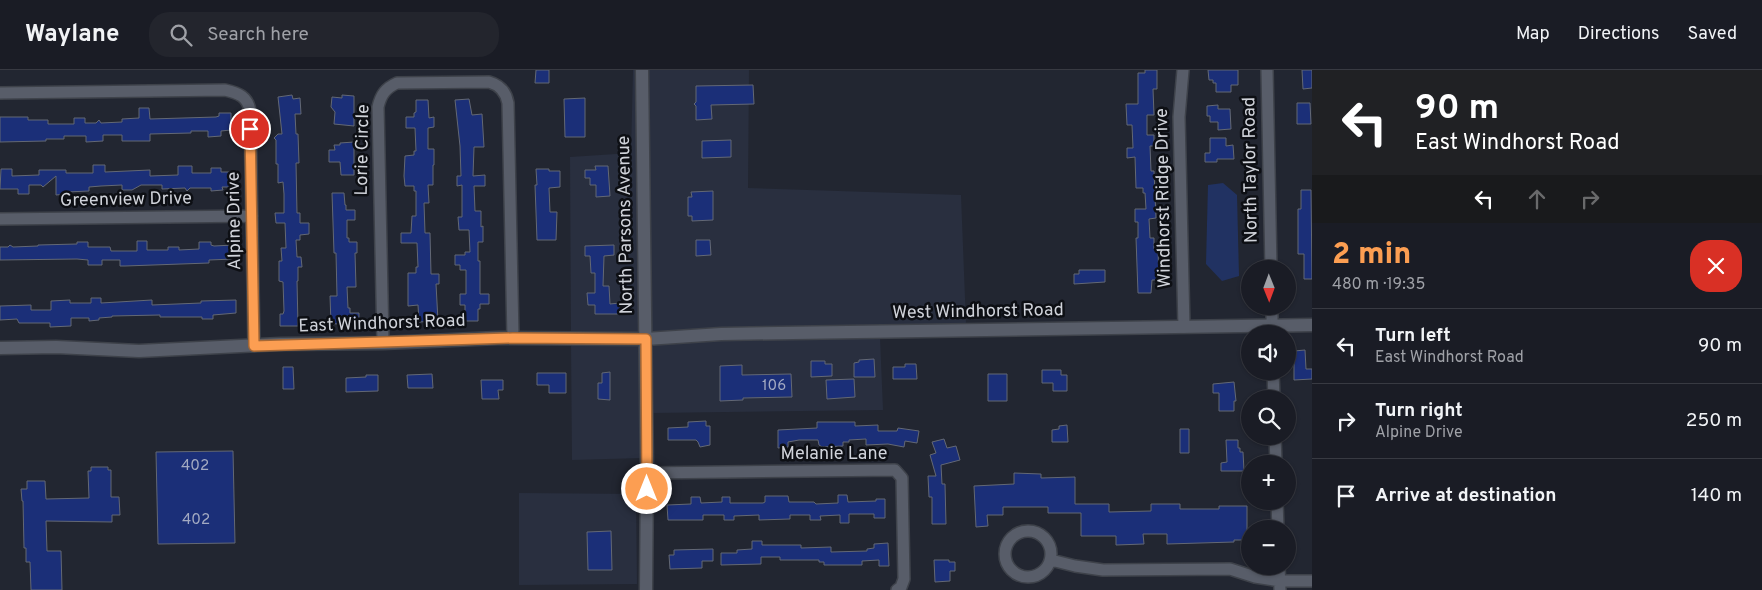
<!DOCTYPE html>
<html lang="en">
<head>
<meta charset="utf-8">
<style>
  :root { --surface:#1a1c25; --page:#23252d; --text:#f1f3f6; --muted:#9fa1a7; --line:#383a42; --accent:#fc9e52 }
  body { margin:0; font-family:Overpass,sans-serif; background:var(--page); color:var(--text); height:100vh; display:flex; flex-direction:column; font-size:19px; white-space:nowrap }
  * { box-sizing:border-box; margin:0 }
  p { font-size:16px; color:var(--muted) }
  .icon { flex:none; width:28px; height:28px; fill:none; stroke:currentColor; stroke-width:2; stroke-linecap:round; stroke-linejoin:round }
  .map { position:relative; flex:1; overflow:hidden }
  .side { display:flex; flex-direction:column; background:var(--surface); width:450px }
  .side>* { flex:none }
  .banner { background:#202124; color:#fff; overflow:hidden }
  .needle { width:32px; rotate:179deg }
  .buttons { position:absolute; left:1241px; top:190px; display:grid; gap:10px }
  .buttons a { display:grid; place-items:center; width:55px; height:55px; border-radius:50%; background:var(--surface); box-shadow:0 1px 4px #0004,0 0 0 1px var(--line); font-size:25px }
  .pin { position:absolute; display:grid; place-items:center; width:42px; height:42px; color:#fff; margin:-21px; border:2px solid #fff; border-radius:50%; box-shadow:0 1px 5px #0007 }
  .me { position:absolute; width:55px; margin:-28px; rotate:0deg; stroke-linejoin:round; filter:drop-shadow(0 0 4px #0008) }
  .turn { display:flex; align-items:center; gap:18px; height:105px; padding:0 20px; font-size:22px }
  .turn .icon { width:65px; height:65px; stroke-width:2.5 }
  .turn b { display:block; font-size:35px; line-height:42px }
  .lanes { display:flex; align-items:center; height:48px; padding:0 20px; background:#0003; justify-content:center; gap:25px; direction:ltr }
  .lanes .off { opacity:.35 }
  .round { display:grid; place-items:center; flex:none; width:52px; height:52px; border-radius:20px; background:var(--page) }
  .headline { display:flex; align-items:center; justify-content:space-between; height:85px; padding:0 20px }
  h1 { font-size:30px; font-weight:800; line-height:38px; color:var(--accent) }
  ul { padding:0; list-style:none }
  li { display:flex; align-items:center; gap:15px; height:75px; padding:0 20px; border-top:1px solid var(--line) }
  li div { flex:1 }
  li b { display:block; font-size:19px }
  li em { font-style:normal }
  header { display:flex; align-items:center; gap:30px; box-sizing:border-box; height:70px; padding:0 25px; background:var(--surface); border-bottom:1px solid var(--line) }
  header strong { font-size:24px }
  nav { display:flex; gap:28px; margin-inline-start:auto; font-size:18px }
  .search { width:350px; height:45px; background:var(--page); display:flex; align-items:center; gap:12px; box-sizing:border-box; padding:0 18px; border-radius:20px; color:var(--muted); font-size:19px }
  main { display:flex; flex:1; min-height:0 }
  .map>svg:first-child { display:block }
  .built { fill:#292f3f }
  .green { fill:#213262 }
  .building { fill:#1b2f78; stroke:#636874 }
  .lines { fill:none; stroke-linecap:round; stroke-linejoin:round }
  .street-casing { stroke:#3e424a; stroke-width:14 }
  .secondary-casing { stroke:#3e424a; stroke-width:15 }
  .street { stroke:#585d69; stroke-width:11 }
  .secondary { stroke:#585d69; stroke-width:12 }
  .route-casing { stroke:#a46735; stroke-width:12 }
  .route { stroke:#fc9e52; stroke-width:9 }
  .labels { text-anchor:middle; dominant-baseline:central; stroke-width:5; stroke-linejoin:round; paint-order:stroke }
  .number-label { font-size:15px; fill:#a3aac2 }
  .street-label { font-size:18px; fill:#d0d3da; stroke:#0d0f14 }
</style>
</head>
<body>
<header>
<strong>Waylane</strong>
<div class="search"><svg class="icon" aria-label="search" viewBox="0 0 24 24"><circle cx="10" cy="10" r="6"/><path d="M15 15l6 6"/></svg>Search here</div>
<nav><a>Map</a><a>Directions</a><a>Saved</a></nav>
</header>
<main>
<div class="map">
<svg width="1312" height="520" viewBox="0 0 1312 520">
  <rect width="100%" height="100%" fill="#222631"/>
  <path class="built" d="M633,0H637L640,263L571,262L570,87L631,83Z
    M647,0H749L748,118L961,125L966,254L721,258L651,263Z
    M880,267L883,340L652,343L651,275L722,270Z
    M571,274L640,275L642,388L572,390Z
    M519,423L636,424L637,514L519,515Z"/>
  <path class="green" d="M1223,113L1237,125L1239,206L1222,211L1206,194L1208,115Z"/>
  <path class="building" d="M536,0H549V13H535Z
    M1145,0H1157V19H1153L1154,45H1147V65H1154V76H1150L1151,101H1154L1156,148L1149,149L1150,168H1154V179H1158L1159,210H1152L1151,223H1138L1136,168H1138V152H1135V139H1146L1145,123H1143V118H1136L1135,87L1127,88V78H1133L1132,55H1127L1126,34H1138V3H1145Z
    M1208,0H1238V15H1231V22H1216V13H1213V10H1209Z
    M1302,0H1312V18L1303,19Z
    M753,15L754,34L711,35L712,49L696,50V36L694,34L696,32V16Z
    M292,25L293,29L300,28L301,44H295L296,64H298L299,93H296L297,143H300V153H309V164L300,165V170H296L297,187H301L302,197H298V211H297L298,256H280V244H283L284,241L283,212L279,211V191H282L281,178H286L285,153H276L275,143H284V124L283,112L278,113V94H276V70L274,68L278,64H282L278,27Z
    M342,25L354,26V56L334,54L335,42L331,37L332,27L342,28Z
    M585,28V67H565L564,29Z
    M469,29L472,45L482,44L484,77H474L473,106L485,105V116H474L475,141H481V157L483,156V172H478V191H480V224H489V234H480V239H478V251H465V235H460V224H466V200H460V195H455V185H465V182H470L469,160H459L458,147H462V115L457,116V106H461L460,76L455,30Z
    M416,30H428L429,48L434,47V57L428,58V79H434V95H433V115H428L429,133H424L425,163H430L431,204H439V214H436L438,251L419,252L418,235L408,236V203H416V197H418L417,173H401V163H411L412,146H416V121H414V116H405L404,106L405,86L414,85V81H416L415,58H406V47H414V43L416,42Z
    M1297,33H1310L1311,54H1297Z
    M1218,35V39H1230L1231,59L1218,60V52H1210V46H1207V36Z
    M139,38H149L150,49L216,47L219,46V43H231V60L221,61V66L208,67V61H191V63L150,64V71H122V65H103V71L86,72V66H64V69H46V71L0,72V47H28V50H48V54H74V48H85V53H96L99,50L101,53L122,52V49L139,48Z
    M1210,68H1226V76L1233,75L1234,89H1217V92H1205V83H1210Z
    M731,70V87L702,88V71Z
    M354,72V105H341L340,92H329V80H335L334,75H340V73Z
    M93,95H105V102L150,100V106L178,105V96H192V103H211V98H221V102H232L233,117H222L223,120L211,121V118H190L187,121L185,118L162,119V115H141L132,120H122V115L101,116L89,117V121L67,122V124L56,125V106L43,117L41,115H29V124H18V119H0L1,99H12V106L39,105V100H66V103H93Z
    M595,96H608L610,126L596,127V115H590V108H585V100H596Z
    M536,99H549V101H560V117L549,118L550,142H557L556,170H537L535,115H537Z
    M1301,120H1311L1312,209H1304V184H1298V139H1301Z
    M713,121V150L692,151V146H688V127H692L691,122Z
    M332,123H344L345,135H346V140H355V150H347V168H349V172H357V183H355L356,217H347L348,238H350V243H359V253L331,254L330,226H337L336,183H334Z
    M696,170H710L711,185L696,186Z
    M137,171H147V180H168V177H179V180L199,179V172H211V175L214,176L234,175V189L209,190V193L125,196H120V190H102V195H88V190L77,189L0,190V177H8L10,175L13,177L38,176V175L77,174V172H88V177H110L111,181H137Z
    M614,175V185L604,186L603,216H609L610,234L620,233V244H595V235H588L587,223H595V203H591L590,186H585V176Z
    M1079,200H1105V212L1074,214V204H1079Z
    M91,228H101V233L152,230V235L201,233V231L236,230V243L213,245V249H202V247H160V245L112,246V247L99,248V250L89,251V248H71V256L50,257V253H19L17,249L0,250V236L31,235V240H51V231L70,230V233H91Z
    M1305,280L1306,299H1312V309L1294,310V281Z
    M874,289L875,307H854V293L859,292V290Z
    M811,291H825V294H832V306L811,307Z
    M905,294H916L917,309H893V297H905Z
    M742,295V305L791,304L792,327L743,328V330L720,331V296Z
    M283,297H293L294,319H283Z
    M1042,300H1061V305H1067V321H1053V313H1042Z
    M610,302V330L598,329V313H602V303Z
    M537,303H566V323H549V315H537Z
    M432,304L433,318H408L407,305Z
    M988,304H1007V331H988Z
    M366,305H378V321L346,322V308L366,307Z
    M854,309L855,327L827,329L826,310Z
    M481,310H503V320H498L499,329H482Z
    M1234,312L1236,331H1234V341H1219V323H1213V314Z
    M706,351V356H710V375L700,377L698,372L696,370H668V358L688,357V352Z
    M817,352H855V356L878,355V361H897L898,358L919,361L917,373L905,371L904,377L888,374L866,375V369L849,370V372H843V376L822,377L819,375L818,370H799L788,372V377L778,378V360L817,358Z
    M1067,355L1068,372H1052V360L1059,359V356Z
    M1180,359H1189V383H1180Z
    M944,369L947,378L956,376L960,390L941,395L942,414H945L946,454H932V427H929L928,406H936L930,385L936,383L932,372Z
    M1226,370H1238V378H1240V382H1243L1244,401H1221V393L1227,392Z
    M233,381L235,473L158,474L156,382Z
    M91,397H108V400H111V427H119L120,445H112V452L46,451L47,481H61L62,520H31L30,492H26V478H24L23,431H22L21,419H27V411H45L46,429L89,428L88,401H91Z
    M1014,403L1041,404V408L1075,407V434H1109V442L1151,441V434H1180V439H1219V436H1247V470H1234V472L1167,474V464H1143L1144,474L1116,475V466H1081V443H1048V437H1003V445H987L988,456L976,457L974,416L1014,414Z
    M838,425H847L848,432L876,431V429H885V448H874V444H849V453H840V445L820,446L821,450H810V445H790V449L759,450V445L734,446V450H724V445H703V450H668L667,435L691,434V427H700L701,433L722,432V427H730V433H763L765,432V426H788L789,432H814L816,434L838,433Z
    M611,461L612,500H588L587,462Z
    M752,471H762V475H801V478L831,477V482L867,481V479L874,478V474L888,473L889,496H879V490L862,491V495H824V492H819V490H780V487H761V494L721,495V483H737V480L752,479Z
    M713,479V491H702V498L670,499L669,485H674V480Z
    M934,490H949V492H955V501H950V511L935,512Z"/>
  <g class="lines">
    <defs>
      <path id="street" d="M1183,0L1179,47L1184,257
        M1267,0L1271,199
        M0,23L225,20C239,23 248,27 250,41L254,276
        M0,149L252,146
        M1272,236V264
        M383,273L378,37C381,24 386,18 397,13L489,12C500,15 506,22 508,33L513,267
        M1273,301L1274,329
        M1275,366L1276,394
        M647,403L895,400L902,408L904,509L901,517L897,520
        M1277,431L1278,459
        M1005 484a23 23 0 1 1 46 0a23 23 0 1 1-46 0Z
        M1051,490L1075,496L1103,500L1230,499L1255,507L1280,511H1312
        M1279,496L1280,520"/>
      <path id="secondary" d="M642,0L647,403L646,520
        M0,278L56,277L139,281L281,274L383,273L498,268L646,269L721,264L1312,255"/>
    </defs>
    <use href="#street" class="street-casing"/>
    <use href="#secondary" class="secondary-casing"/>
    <use href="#street" class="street"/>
    <use href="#secondary" class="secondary"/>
  </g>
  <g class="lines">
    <defs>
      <path id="route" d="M250,59L254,276L513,268L646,269L647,419"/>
    </defs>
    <use href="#route" class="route-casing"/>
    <use href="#route" class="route"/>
  </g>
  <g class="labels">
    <g class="number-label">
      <text x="774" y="316">106</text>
      <text x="195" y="396">402</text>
      <text x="196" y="450">402</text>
    </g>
    <g class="street-label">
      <text transform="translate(363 80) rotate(-89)">Lorie Circle</text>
      <text transform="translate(1251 100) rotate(-91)">North Taylor Road</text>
      <text transform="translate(1164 128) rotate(-91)">Windhorst Ridge Drive</text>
      <text transform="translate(126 130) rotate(-1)">Greenview Drive</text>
      <text transform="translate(235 151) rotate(-91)">Alpine Drive</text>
      <text transform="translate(626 155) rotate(-91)">North Parsons Avenue</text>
      <text transform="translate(978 242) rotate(-1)">West Windhorst Road</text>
      <text transform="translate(382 254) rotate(-2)">East Windhorst Road</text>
      <text x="834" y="384">Melanie Lane</text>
    </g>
  </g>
</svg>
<div class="buttons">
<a><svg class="needle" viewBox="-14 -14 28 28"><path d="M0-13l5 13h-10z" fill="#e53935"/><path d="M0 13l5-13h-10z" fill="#9fa1a7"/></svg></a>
<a><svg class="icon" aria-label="sound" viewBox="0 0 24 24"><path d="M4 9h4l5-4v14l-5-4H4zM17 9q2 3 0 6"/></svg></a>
<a><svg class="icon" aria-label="search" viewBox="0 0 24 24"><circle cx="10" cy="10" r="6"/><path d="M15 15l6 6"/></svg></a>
<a>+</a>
<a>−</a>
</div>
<div class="pin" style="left:250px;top:59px;background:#d93025"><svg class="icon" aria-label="arrive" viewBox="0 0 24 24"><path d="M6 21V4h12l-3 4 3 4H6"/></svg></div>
<svg class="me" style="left:647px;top:419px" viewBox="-20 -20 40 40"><circle r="17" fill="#fc9e52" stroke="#fff" stroke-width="3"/><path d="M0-11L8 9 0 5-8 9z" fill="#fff"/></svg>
</div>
<section class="side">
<div class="banner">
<div class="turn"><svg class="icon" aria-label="left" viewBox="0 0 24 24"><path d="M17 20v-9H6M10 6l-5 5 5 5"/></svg><div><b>90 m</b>East Windhorst Road</div></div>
<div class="lanes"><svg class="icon" aria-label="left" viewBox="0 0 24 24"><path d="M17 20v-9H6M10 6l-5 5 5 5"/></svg><svg class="icon off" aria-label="ahead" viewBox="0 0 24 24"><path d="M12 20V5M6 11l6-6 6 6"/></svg><svg class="icon off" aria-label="right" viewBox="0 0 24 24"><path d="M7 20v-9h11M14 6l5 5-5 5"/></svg></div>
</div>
<div class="headline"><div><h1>2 min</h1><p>480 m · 19:35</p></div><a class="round" style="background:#d93025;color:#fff"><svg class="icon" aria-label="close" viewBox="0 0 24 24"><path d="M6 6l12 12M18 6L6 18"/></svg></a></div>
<ul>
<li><svg class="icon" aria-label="left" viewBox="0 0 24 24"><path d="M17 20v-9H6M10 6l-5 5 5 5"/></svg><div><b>Turn left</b><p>East Windhorst Road</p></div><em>90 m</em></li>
<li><svg class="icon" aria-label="right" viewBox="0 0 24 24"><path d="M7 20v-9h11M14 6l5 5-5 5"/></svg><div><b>Turn right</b><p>Alpine Drive</p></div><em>250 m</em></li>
<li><svg class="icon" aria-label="arrive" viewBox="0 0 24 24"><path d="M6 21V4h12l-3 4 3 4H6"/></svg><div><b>Arrive at destination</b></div><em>140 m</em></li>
</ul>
</section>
</main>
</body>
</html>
